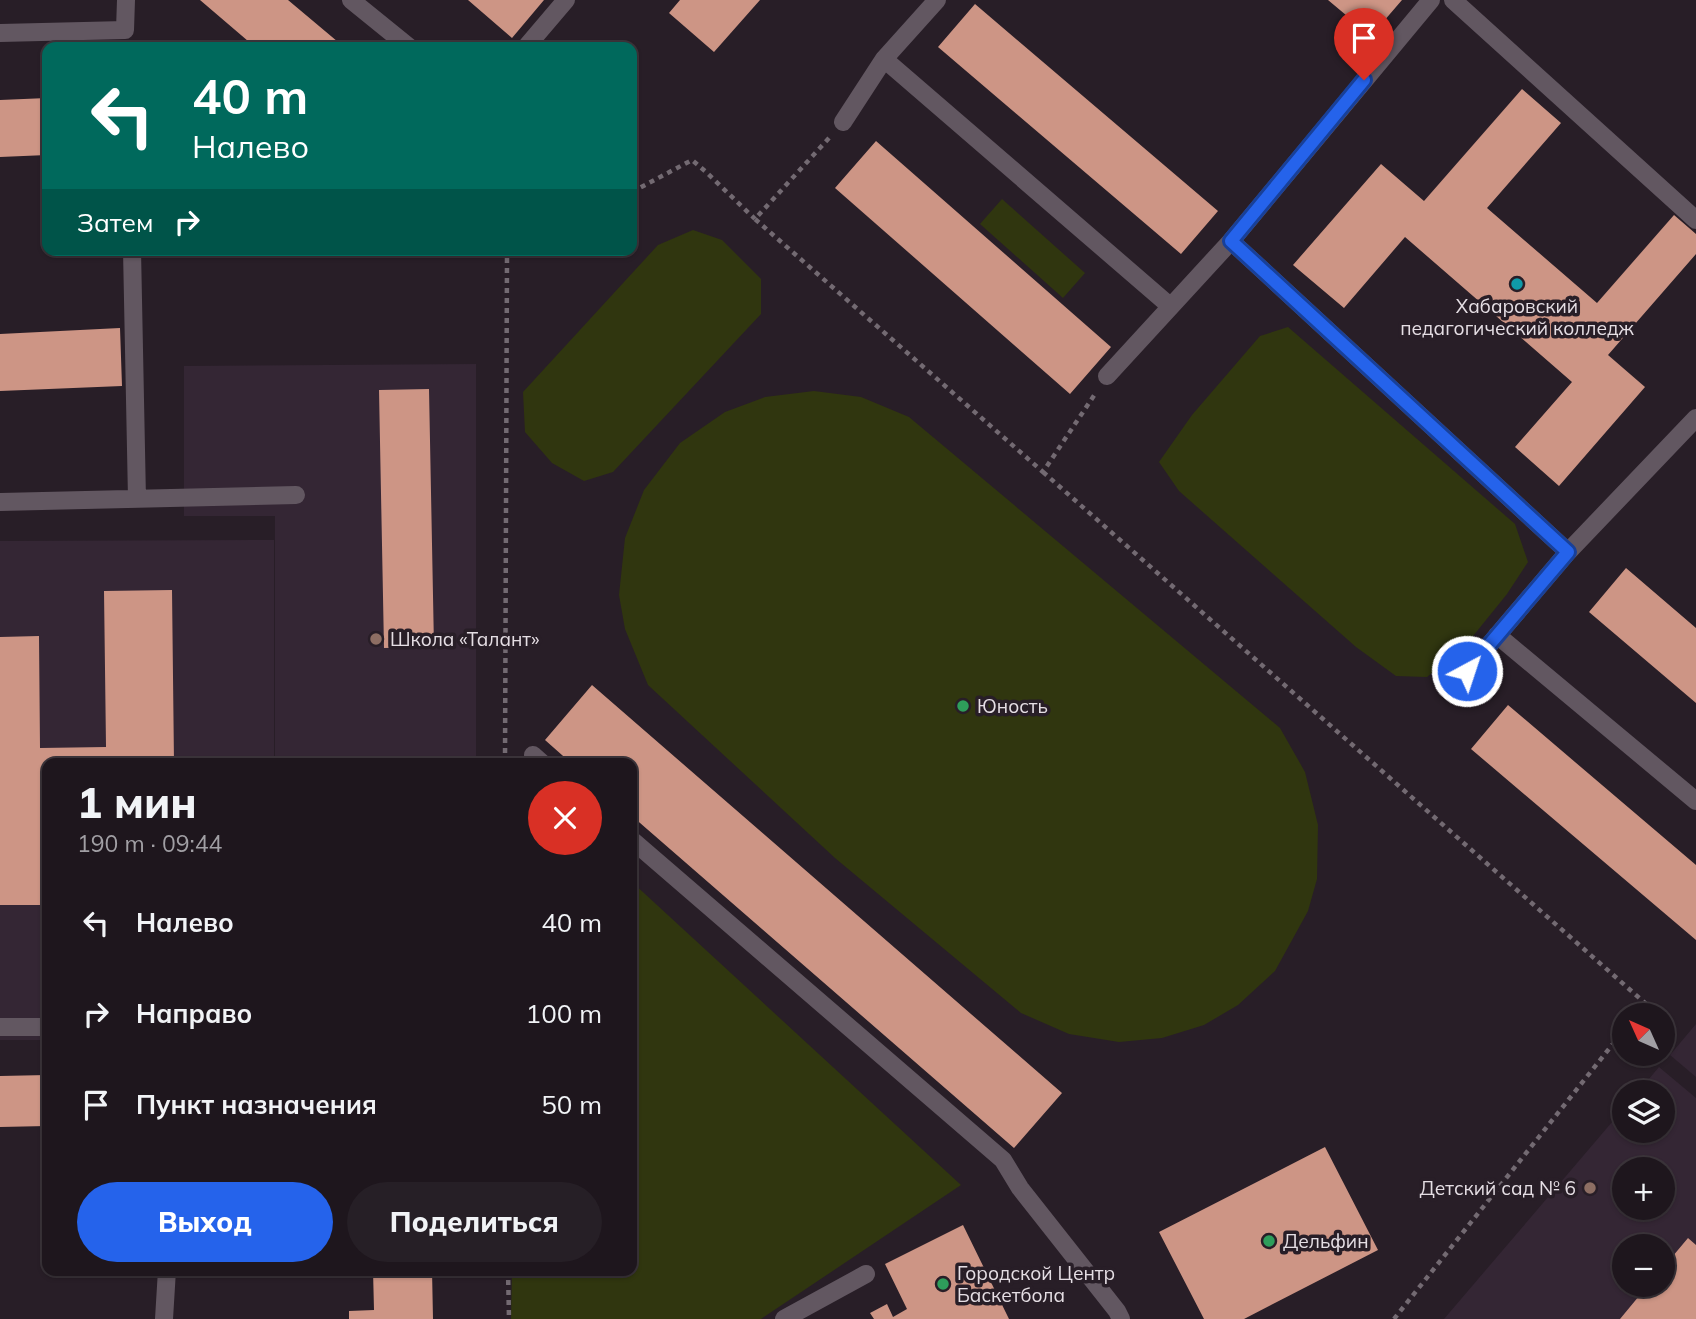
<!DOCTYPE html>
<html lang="ru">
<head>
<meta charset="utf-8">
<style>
  :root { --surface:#1e161d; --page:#261f26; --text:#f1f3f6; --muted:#a19fa4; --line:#3c353b; --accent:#2563eb }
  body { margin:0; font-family:Mulish,sans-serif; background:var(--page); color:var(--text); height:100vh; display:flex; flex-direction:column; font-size:26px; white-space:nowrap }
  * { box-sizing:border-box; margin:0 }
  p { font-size:23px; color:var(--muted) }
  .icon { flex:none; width:38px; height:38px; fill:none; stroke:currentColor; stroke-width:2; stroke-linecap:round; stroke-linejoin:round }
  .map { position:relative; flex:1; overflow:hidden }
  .side { position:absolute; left:42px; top:758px; width:595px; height:518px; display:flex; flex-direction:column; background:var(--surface); border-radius:14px; box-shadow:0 2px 5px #0004,0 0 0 2px var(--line) }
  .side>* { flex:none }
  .top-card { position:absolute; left:42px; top:42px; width:595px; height:214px; border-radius:14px; box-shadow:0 2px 5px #0004,0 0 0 2px var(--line); background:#00695c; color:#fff; overflow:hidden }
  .needle { width:46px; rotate:315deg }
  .tools { position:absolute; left:1612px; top:1003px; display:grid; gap:14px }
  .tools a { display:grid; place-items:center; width:63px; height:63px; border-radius:50%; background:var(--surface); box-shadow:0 2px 5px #0004,0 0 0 2px var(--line); font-size:35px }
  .pin { position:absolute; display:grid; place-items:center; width:60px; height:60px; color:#fff; margin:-72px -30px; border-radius:50% 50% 50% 0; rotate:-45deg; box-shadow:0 0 7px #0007 }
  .pin .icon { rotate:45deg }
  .me { position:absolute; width:77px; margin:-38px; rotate:40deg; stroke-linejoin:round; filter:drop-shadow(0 0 5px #0008) }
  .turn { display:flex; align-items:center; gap:24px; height:147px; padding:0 35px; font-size:32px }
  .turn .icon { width:91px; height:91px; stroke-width:2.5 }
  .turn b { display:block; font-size:49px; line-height:60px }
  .then { display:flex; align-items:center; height:66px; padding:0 35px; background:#0003; gap:14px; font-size:26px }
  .round { display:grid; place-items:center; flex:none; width:74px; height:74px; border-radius:37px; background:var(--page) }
  .overview { display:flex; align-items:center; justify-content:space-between; height:119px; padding:0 35px }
  h1 { font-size:42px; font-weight:800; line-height:52px }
  .button { display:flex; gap:14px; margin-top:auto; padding:14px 35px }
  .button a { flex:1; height:80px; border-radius:42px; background:var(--accent); color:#fff; font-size:28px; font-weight:800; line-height:80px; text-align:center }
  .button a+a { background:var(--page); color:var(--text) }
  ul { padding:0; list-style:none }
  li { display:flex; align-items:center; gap:21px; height:91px; padding:0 35px }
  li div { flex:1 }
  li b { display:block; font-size:26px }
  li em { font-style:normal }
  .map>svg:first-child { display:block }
  .built { fill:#342634; fill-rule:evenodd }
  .green { fill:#30360f }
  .building { fill:#cd9585 }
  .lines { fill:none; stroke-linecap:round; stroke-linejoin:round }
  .path { stroke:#736a72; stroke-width:4.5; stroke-dasharray:5 5; stroke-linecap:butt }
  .lane { stroke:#625761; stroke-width:18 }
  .route-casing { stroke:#184099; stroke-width:18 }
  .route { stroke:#2563eb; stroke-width:12 }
  .culture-dot { fill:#0f9aa8; stroke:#281e27; stroke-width:2.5 }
  .education-dot { fill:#8d6e63; stroke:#281e27; stroke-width:2.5 }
  .leisure-dot { fill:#2e9e5b; stroke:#281e27; stroke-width:2.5 }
  .labels { text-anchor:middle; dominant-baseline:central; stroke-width:7; stroke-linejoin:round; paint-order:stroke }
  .poi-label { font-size:19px; fill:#e5dee4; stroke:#281e27; text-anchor:start }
</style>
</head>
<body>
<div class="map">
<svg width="1696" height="1319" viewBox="0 0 1696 1319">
  <rect width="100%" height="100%" fill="#281e27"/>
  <path class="built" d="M476,364V763H275V516H184V366Z
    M274,540V763H47V1040H0V541Z
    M1696,1024V1077L1670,1055Z
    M1659,1067L1696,1098V1319H1444L1624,1108V1130H1662V1092H1638ZM1624,1169H1662V1208H1624ZM1624,1246H1662V1284H1624Z"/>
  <path class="green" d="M1002,199L1085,273L1063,298L980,224Z
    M693,230L722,240L761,279V314L613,472L584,481L552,463L525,432L523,392L658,245Z
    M1288,327L1515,524L1528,562L1507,594L1465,646L1427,677L1396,676L1356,647L1179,491L1159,462L1192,415L1260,336Z
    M814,391L861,397L909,417L1280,728L1305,772L1318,825L1317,879L1308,911L1275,971L1238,1005L1204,1025L1162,1038L1119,1042L1069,1034L1021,1013L835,858L648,685L625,629L619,595L625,538L644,490L680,443L725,412L765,397Z
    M632,882L961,1185L761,1319H511L512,1271L632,1270Z"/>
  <path class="building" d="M200,0H288L344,47H255Z
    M468,0H544L512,38Z
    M680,0H760L714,52L669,13Z
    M1328,0H1402L1371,36Z
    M975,4L1218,211L1181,254L938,47Z
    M1522,89L1561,123L1487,208L1597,303L1674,215L1696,234V254L1608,355L1645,387L1559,486L1515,447L1572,382L1405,237L1344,308L1293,265L1381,164L1424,201Z
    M47,98V155L0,157V100Z
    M876,141L1111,347L1070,394L835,188Z
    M120,328L122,386L0,391V334Z
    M429,389L434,647L384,648L379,390Z
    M1626,568L1696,628V703L1589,612Z
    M172,590L174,763H47V793H41L43,905H0V637L39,636L40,748L106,747L104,591Z
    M592,685L1062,1093L1014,1148L632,816V763H571L545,740Z
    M1508,705L1696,865V940L1471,749Z
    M47,1075V1126L0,1127V1076Z
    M1325,1147L1378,1250L1244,1319H1204L1159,1232Z
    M963,1225L1009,1319H874L870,1313L887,1304L893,1317L907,1309L885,1264Z
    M1688,1238L1696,1245V1319H1620L1649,1284H1662V1269Z
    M373,1270H432L433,1319H349V1311L374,1310Z"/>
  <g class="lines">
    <path class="path" d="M829,138L755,219L1043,472L1095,394
      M632,192L692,160L706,172L755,219
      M1043,472L1645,1003L1636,1015
      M505,763L507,257L520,250
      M508,1270L509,1319
      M1394,1319L1624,1030"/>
    <path class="lane" d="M351,0L409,47
      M1453,0L1696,220
      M0,33L125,30L126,0
      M526,47L566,0
      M884,59L1170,306
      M843,122L884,59L937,0
      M1231,241L1568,552
      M132,250L137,499
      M1107,376L1231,241L1431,0
      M0,502L296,495
      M1497,635L1696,801
      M1467,671L1568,552L1696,418
      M533,755L542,763
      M632,840L1003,1160L1020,1188L1117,1311L1121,1319
      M0,1027H47
      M164,1319L167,1270
      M784,1319L866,1274"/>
  </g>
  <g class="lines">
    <defs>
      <path id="route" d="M1364,80L1231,241L1568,552L1467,671"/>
    </defs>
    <use href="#route" class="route-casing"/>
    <use href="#route" class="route"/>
  </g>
  <circle class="culture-dot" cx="1517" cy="284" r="7"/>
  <g class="education-dot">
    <circle cx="376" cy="639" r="7"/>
    <circle cx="1590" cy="1188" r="7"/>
  </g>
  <g class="leisure-dot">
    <circle cx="963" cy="706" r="7"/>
    <circle cx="1269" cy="1241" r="7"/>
    <circle cx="943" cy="1284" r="7"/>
  </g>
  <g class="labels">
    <g class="poi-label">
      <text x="1517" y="306" text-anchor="middle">Хабаровский<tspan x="1517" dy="22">педагогический колледж</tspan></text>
      <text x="390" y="639">Школа «Талант»</text>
      <text x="977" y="706">Юность</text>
      <text x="1576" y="1188" text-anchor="end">Детский сад № 6</text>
      <text x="1283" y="1241">Дельфин</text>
      <text x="957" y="1273">Городской Центр<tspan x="957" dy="22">Баскетбола</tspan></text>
    </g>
  </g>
</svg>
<div class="tools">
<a><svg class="needle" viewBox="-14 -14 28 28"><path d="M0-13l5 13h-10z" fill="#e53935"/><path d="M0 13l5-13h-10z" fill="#a19fa4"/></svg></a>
<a><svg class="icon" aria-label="layers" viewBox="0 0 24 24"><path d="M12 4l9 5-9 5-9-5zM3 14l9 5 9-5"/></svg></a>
<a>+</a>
<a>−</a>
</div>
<div class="pin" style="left:1364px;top:80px;background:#d93025"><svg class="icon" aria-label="arrive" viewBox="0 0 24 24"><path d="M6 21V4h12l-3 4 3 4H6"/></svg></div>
<svg class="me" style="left:1467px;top:671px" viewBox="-20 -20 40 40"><circle r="17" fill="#2563eb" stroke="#fff" stroke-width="3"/><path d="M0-11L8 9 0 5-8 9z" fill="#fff"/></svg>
<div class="top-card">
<div class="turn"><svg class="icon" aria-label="left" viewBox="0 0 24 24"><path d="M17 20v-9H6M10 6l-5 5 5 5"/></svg><div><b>40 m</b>Налево</div></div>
<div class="then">Затем<svg class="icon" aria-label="right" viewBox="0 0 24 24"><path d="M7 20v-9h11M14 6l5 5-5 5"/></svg></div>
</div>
<section class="side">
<div class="overview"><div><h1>1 мин</h1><p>190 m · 09:44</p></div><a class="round" style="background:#d93025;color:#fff"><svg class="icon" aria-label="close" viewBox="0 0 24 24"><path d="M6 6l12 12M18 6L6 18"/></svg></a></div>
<ul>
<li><svg class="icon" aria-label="left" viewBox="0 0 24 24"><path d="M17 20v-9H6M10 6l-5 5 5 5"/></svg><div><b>Налево</b></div><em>40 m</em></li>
<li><svg class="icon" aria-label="right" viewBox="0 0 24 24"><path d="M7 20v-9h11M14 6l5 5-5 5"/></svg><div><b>Направо</b></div><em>100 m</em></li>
<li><svg class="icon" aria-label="arrive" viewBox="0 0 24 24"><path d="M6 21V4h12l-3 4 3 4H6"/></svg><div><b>Пункт назначения</b></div><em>50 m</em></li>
</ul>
<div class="button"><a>Выход</a><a>Поделиться</a></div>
</section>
</div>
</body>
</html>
